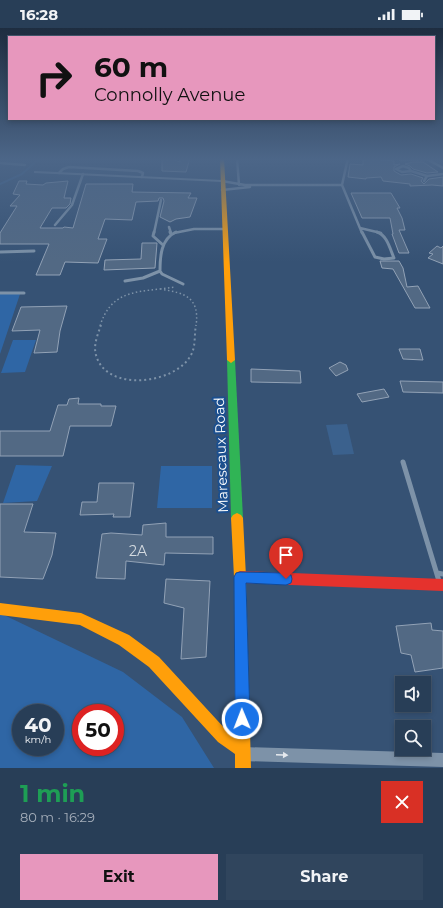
<!DOCTYPE html>
<html lang="en">
<head>
<meta charset="utf-8">
<style>
  :root { --surface:#283e57; --page:#30455d; --text:#f1f3f6; --muted:#a5aeba; --line:#44576d; --accent:#e797bd }
  body { margin:0; font-family:Montserrat,sans-serif; background:var(--page); color:var(--text); height:100vh; display:flex; flex-direction:column; font-size:15px; white-space:nowrap }
  * { box-sizing:border-box; margin:0 }
  p { font-size:13px; color:var(--muted) }
  .icon { flex:none; width:22px; height:22px; fill:none; stroke:currentColor; stroke-width:2; stroke-linecap:round; stroke-linejoin:round }
  .map { position:relative; height:740px; overflow:hidden }
  .details { display:flex; flex-direction:column; background:var(--surface); flex:1 }
  .details>* { flex:none }
  .top-card { position:absolute; left:8px; top:8px; width:427px; height:84px; border-radius:0px; box-shadow:0 2px 6px #0003,0 0 0 1px var(--line); background:#e797bd; color:#111; overflow:hidden }
  .controls { position:absolute; left:395px; top:648px; display:grid; gap:8px }
  .controls a { display:grid; place-items:center; width:36px; height:36px; border-radius:0px; background:var(--surface); box-shadow:0 2px 6px #0003,0 0 0 1px var(--line); font-size:20px }
  .speed { position:absolute; left:12px; top:676px; display:flex; gap:8px; font-size:20px; font-weight:700; text-align:center }
  .speed>* { display:grid; place-content:center; width:52px; height:52px; border-radius:50%; background:var(--surface); box-shadow:0 2px 6px #0003,0 0 0 1px var(--line); line-height:1 }
  .speed small { font-size:10px; font-weight:400 }
  .speed .limit { border:6px solid #d22; background:#fff; color:#111 }
  .pin { position:absolute; display:grid; place-items:center; width:34px; height:34px; color:#fff; margin:-41px -17px; border-radius:50% 50% 50% 0; rotate:-45deg; box-shadow:0 0 4px #0007 }
  .pin .icon { rotate:45deg }
  .me { position:absolute; width:44px; margin:-22px; rotate:359deg; stroke-linejoin:round; filter:drop-shadow(0 0 3px #0008) }
  .turn { display:flex; align-items:center; gap:14px; height:84px; padding:0 20px; font-size:18px }
  .turn .icon { width:52px; height:52px; stroke-width:2.5 }
  .turn b { display:block; font-size:28px; line-height:34px }
  .round { display:grid; place-items:center; flex:none; width:42px; height:42px; border-radius:0px; background:var(--page) }
  .overview { display:flex; align-items:center; justify-content:space-between; height:68px; padding:0 20px }
  h1 { font-size:24px; font-weight:700; line-height:30px; color:#1e9e55 }
  .cta { display:flex; gap:8px; margin-top:auto; padding:8px 20px }
  .cta a { flex:1; height:46px; border-radius:0px; background:var(--accent); color:#111; font-size:16px; font-weight:700; line-height:46px; text-align:center }
  .cta a+a { background:var(--page); color:var(--text) }
  .status { display:flex; justify-content:space-between; align-items:center; height:28px; padding:0 20px; background:var(--surface); direction:ltr }
  .status svg { height:11px; fill:currentColor }
  .map>svg:first-child { display:block }
  .green { fill:#2f66a5; fill-rule:evenodd }
  .water { fill:#3b618d }
  .lines { fill:none; stroke-linecap:round; stroke-linejoin:round }
  .stream { stroke:#3b618d; stroke-width:2 }
  .building { fill:#526984; stroke:#92a2b6 }
  .path-far1 { stroke:#7d92a8; stroke-width:1.5; stroke-dasharray:1.5 2.5; stroke-linecap:butt }
  .path { stroke:#7d92a8; stroke-width:2; stroke-dasharray:2 3; stroke-linecap:butt }
  .lane-far2 { stroke:#7d92a8; stroke-width:2.5 }
  .lane-far1 { stroke:#7d92a8; stroke-width:3 }
  .lane { stroke:#7d92a8; stroke-width:5 }
  .street { fill:#7d92a8; fill-rule:evenodd }
  .fast { fill:#30b455; fill-rule:evenodd }
  .slow { fill:#ff9f0a; fill-rule:evenodd }
  .jam { fill:#e5322d; fill-rule:evenodd }
  .oneway { fill:#e5e9ee }
  .route { fill:#1a73e8; stroke:#114b97 }
  .labels { text-anchor:middle; dominant-baseline:central; stroke-width:4; stroke-linejoin:round; paint-order:stroke }
  .street-label { font-size:14px; fill:#fff; stroke:#1b4f8f }
  .near-number-label { font-size:14px; fill:#d4dae0 }
</style>
</head>
<body>
<div class="status"><b>16:28</b><svg viewBox="0 0 49 12"><path d="M0 12V9h3v3zM5 12V6h3v6zM10 12V3h3v9zM15 12V0h3v12zM26 1h20v11H26zM47 4h2v5h-2z"/></svg></div>
<div class="map">
<svg width="443" height="740" viewBox="0 0 443 740">
  <rect width="100%" height="100%" fill="#365274"/>
  <path class="green" d="M0,266H20L0,326Z
    M13,312H36L25,344L1,345Z
    M16,437L52,438L37,473L3,475Z
    M161,438H212V480H157Z
    M0,587H4L123,644L182,689L214,740H0ZM21,685H55V719H21ZM81,685H115V719H81Z"/>
  <path class="water" d="M347,396L354,426L333,427L326,397Z"/>
  <g class="lines">
    <path class="stream" d="M0,156L22,146L40,130"/>
  </g>
  <path class="building" d="M180,130H190L186,144L162,143V132L169,130L180,134Z
    M363,130L394,133V137L400,136L394,139V143L401,147L411,146L423,150L421,153L424,156L429,151L443,149V158L432,157L410,158V156L383,153L381,149L366,150V151L348,149L350,136L363,137Z
    M413,134H423L438,144L427,145L413,141L410,138L405,136Z
    M19,153H27L26,156L43,157L46,155L68,153L64,170H71L70,176L66,180H52L40,200H63L64,199L73,200L86,156H133L132,164L191,165L188,170H197L190,189L176,191L170,194L160,189L164,173L163,170H159L158,173L136,174L132,192L105,191L98,211H107L98,235L65,234L60,247H36L49,216H0V205L17,178H10L20,167L13,166Z
    M351,165H391L400,180H397L402,190L405,202H399L409,225H399L392,206H393L390,190H362Z
    M142,215H157L155,240L104,242L105,232L141,231Z
    M437,218L441,220L443,218V236L428,230L433,226L429,225Z
    M380,233H399L403,240L407,259L418,258L430,280H415L393,241L382,240Z
    M67,278L60,303L57,324L34,325L40,302L12,303L21,279Z
    M399,321H420L423,332L403,331Z
    M340,334L346,337L348,342L336,348L329,340Z
    M251,341L300,343L301,355L251,354Z
    M400,353L443,354V365L403,364Z
    M384,361L389,369L362,374L357,366Z
    M79,370L78,376H101V378H116L111,398H70L63,428H0V403H50L58,377H67L69,371Z
    M99,455H134L130,489H113L114,486L80,487L82,474H97Z
    M0,476H33L24,504L56,505L52,527L43,551L0,549Z
    M166,495V509H213V526L165,525L164,537L126,533L125,551L96,550L102,506L111,505L142,507L143,497Z
    M166,551L210,553L206,629L181,631L184,580L164,575Z
    M431,595L432,602L443,603V640L415,644L411,627L401,625L396,598Z"/>
  <g class="lines">
    <path class="path-far1" d="M160,261C185,265 200,269 196,298
      M160,261L175,259
      M100,298C110,266 131,264 160,261"/>
    <path class="path" d="M101,297C98,306 93,317 96,327C106,365 176,356 191,327C196,318 194,307 196,297"/>
    <path class="lane-far2" d="M237,130L239,157
      M348,130L342,157L362,205
      M425,130L443,140
      M400,132L426,131
      M0,135L25,137
      M403,138L409,140L411,143L402,144L396,141Z
      M411,143L427,148
      M59,145L63,141L69,139L138,143L143,145L142,149
      M222,153L245,157H342
      M424,153L427,148L443,146
      M222,162L250,159
      M55,197L72,177L83,146
      M169,199L171,205
      M360,200L381,205
      M154,205L161,172
      M174,205L194,201H225"/>
    <path class="lane-far1" d="M154,204L153,208L163,217
      M170,204L171,206
      M176,204C161,211 160,228 160,243L162,246L183,256
      M362,204L375,229L384,231L394,230C390,221 387,207 377,204
      M0,224L34,223
      M125,253L143,250L160,243
      M0,265H24"/>
    <path class="lane" d="M403,434L439,553
      M437,545L443,546"/>
    <path class="street" d="M36,143L222,152L224,153L222,154L34,145V143Z
      M243,719L443,725V739L243,733L238,731L236,726L238,721Z"/>
    <path class="fast" d="M231,329L235,332L243,490L241,493L237,495L233,493L231,490L227,332Z"/>
    <path class="slow" d="M220,130H224L235,332L231,335L227,332Z
      M237,485L241,487L243,490L246,549L251,740H235V726L218,714L149,639L119,617L80,597L0,587V575L81,585L129,607L159,629L228,704L235,708L234,549L231,490L233,487Z"/>
    <path class="jam" d="M240,543L443,551V563L240,555L236,553L234,549L236,545Z"/>
  </g>
  <defs><path id="oneway-solid" d="M-6-.8H1V-3.2L6.5 0L1 3.2V.8H-6Z"/></defs>
  <use class="oneway" href="#oneway-solid" transform="translate(282 727) rotate(2)"/>
  <linearGradient id="sky" x2="0" y2="1"><stop stop-color="#1e2d40"/><stop offset="0.56" stop-color="#4c6688"/><stop offset="1" stop-color="#4c6688" stop-opacity="0"/></linearGradient>
  <rect width="443" height="234" fill="url(#sky)"/>
  <path class="route" d="M240,544L286,545L291,547L292,551L291,555L286,557L246,555L250,691L248,696L242,698L237,696L235,691L234,549L236,545Z"/>
  <g class="labels">
    <g class="street-label">
      <text transform="translate(221 427) rotate(-92)">Marescaux Road</text>
    </g>
    <g class="near-number-label">
      <text x="138" y="523">2A</text>
    </g>
  </g>
</svg>
<div class="controls">
<a><svg class="icon" aria-label="sound" viewBox="0 0 24 24"><path d="M4 9h4l5-4v14l-5-4H4zM17 9q2 3 0 6"/></svg></a>
<a><svg class="icon" aria-label="search" viewBox="0 0 24 24"><circle cx="10" cy="10" r="6"/><path d="M15 15l6 6"/></svg></a>
</div>
<div class="speed"><div>40<small>km/h</small></div><div class="limit">50</div></div>
<div class="pin" style="left:286px;top:551px;background:#d93025"><svg class="icon" aria-label="arrive" viewBox="0 0 24 24"><path d="M6 21V4h12l-3 4 3 4H6"/></svg></div>
<svg class="me" style="left:242px;top:691px" viewBox="-20 -20 40 40"><circle r="17" fill="#1a73e8" stroke="#fff" stroke-width="3"/><path d="M0-11L8 9 0 5-8 9z" fill="#fff"/></svg>
<div class="top-card">
<div class="turn"><svg class="icon" aria-label="right" viewBox="0 0 24 24"><path d="M7 20v-9h11M14 6l5 5-5 5"/></svg><div><b>60 m</b>Connolly Avenue</div></div>
</div>
</div>
<section class="details">
<div class="overview"><div><h1>1 min</h1><p>80 m · 16:29</p></div><a class="round" style="background:#d93025;color:#fff"><svg class="icon" aria-label="close" viewBox="0 0 24 24"><path d="M6 6l12 12M18 6L6 18"/></svg></a></div>
<div class="cta"><a>Exit</a><a>Share</a></div>
</section>
</body>
</html>
